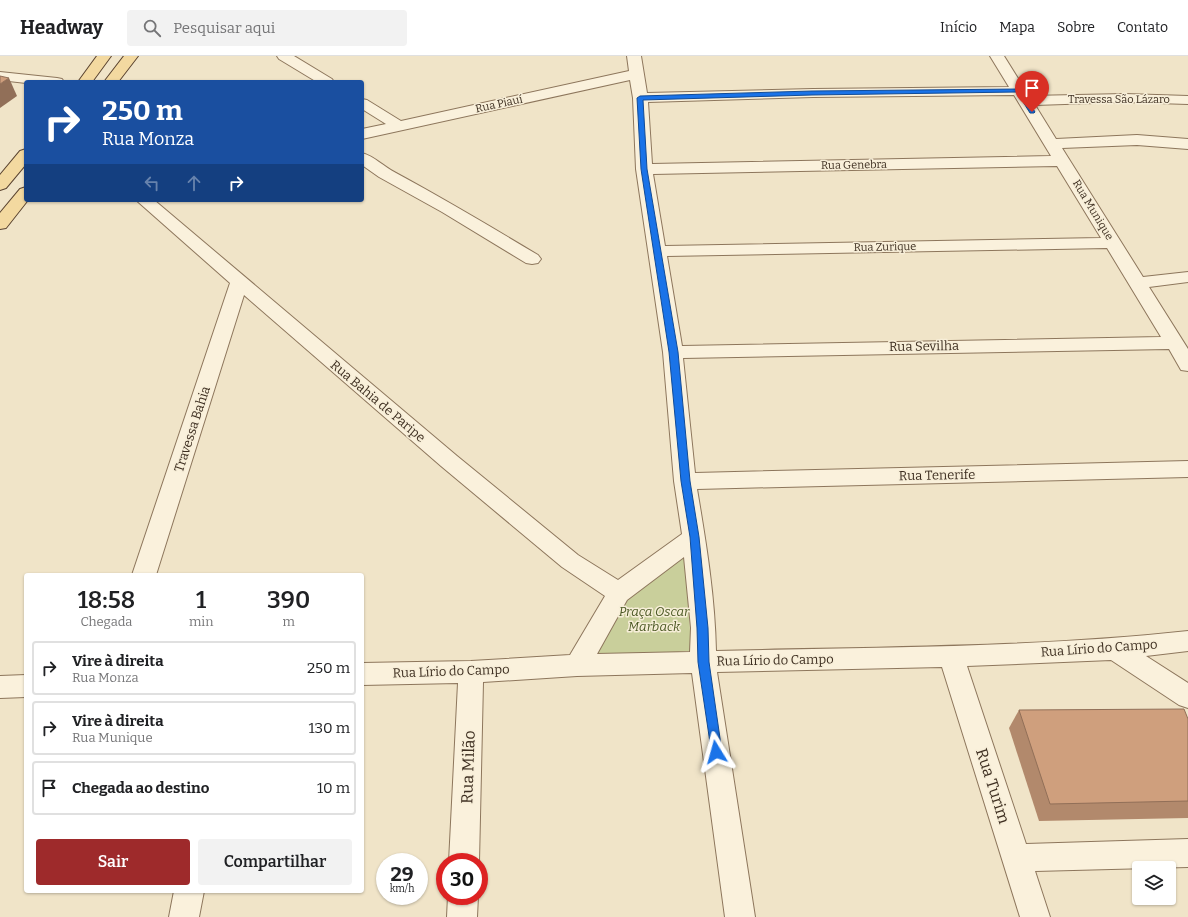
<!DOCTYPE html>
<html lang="pt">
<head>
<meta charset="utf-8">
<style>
  :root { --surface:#fff; --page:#f2f2f2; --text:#202124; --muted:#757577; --line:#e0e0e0; --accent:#9e2a2b }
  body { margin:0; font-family:Bitter,serif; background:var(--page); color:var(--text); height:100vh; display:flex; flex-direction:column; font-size:15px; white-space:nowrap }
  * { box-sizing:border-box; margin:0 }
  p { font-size:13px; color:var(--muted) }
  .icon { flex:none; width:22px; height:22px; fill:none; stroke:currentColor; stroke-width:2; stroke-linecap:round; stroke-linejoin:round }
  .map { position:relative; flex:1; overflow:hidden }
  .panel { position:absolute; left:24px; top:517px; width:340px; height:320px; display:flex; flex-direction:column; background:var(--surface); border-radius:4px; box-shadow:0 1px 3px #0004 }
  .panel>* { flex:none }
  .hud { position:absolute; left:24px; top:24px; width:340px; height:122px; border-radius:4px; box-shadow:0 1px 3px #0004; background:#1a4fa0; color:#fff; overflow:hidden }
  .fabs { position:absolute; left:1132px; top:805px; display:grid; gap:8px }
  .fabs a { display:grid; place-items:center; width:44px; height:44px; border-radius:4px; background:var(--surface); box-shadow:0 1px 3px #0004; font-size:20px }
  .speed { position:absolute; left:376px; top:797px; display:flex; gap:8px; font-size:20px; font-weight:700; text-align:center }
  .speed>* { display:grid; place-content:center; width:52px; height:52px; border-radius:50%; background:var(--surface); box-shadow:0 1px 3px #0004; line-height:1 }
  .speed small { font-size:10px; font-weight:400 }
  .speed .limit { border:6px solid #d22; background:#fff; color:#111 }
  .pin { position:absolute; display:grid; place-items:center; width:34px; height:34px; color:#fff; margin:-41px -17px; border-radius:50% 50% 50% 0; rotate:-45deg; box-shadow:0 0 4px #0007 }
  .pin .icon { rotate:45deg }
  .me { position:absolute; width:44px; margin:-22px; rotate:352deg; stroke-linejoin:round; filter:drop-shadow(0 0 3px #0008) }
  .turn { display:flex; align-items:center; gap:14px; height:84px; padding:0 12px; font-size:18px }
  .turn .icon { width:52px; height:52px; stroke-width:2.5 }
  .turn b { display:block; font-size:28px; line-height:34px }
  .lanes { display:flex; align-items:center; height:38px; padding:0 12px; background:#0003; justify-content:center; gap:20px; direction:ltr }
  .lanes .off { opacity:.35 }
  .eta { display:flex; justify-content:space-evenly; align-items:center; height:68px; text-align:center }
  .eta b { font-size:24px; font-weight:600; line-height:28px }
  .cta { display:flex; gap:8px; margin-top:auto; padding:8px 12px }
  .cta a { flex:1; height:46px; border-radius:4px; background:var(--accent); color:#fff; font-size:16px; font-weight:600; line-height:46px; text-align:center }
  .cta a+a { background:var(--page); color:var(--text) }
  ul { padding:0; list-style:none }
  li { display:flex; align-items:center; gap:12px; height:54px; margin:0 8px 6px; padding:0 4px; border:2px solid var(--line); border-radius:4px }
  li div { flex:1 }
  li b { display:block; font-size:15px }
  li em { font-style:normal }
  header { display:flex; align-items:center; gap:24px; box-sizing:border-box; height:56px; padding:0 20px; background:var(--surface); border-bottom:1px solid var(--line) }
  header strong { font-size:19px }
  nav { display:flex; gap:22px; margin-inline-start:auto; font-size:14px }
  .search { width:280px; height:36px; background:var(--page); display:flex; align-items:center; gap:10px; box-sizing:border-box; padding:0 14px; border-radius:4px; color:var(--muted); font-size:15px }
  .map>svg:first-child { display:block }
  .green { fill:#c9cf9b }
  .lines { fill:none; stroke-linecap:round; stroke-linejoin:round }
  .minor-casing { stroke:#8d765c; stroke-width:2 }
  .major-casing { stroke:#5b4430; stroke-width:2 }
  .minor { fill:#faf1dc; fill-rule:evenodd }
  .major { fill:#f3d9a0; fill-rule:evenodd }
  .wall { fill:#b2896c }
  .shaded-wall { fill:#916f58 }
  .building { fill:#cf9f7d; stroke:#916f58 }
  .route { fill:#1a73e8; stroke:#114b97 }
  .labels { text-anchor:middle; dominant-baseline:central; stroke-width:3; stroke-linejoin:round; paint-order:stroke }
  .far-street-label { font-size:11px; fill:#3d2e20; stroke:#f7eed8 }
  .street-label { font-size:13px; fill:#3d2e20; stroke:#f7eed8 }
  .park-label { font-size:13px; font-style:italic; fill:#4d5a26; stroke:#f7eed8 }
  .near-street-label { font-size:16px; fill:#3d2e20; stroke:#f7eed8 }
</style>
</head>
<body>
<header>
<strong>Headway</strong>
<div class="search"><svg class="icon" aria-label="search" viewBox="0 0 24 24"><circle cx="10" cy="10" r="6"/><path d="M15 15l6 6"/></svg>Pesquisar aqui</div>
<nav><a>Início</a><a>Mapa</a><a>Sobre</a><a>Contato</a></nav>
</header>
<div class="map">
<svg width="1188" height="861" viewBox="0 0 1188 861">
  <rect width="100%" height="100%" fill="#f0e4c8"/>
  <path class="green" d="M686,494L691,595L594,602L626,539Z"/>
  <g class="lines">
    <defs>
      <path id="minor" d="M277,0H294L332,23L334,26H317L279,3Z
        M627,0H641L647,37L813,33L1009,31L990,0H1004L1029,40L1125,38L1188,40V48L1125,46L1035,49L1056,83L1137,79L1188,83V93L1137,89L1062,92L1143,221L1188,216V226L1149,231L1188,293V315L1181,314L1169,293L683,302L695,417L1188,405V421L697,433C706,486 715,541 716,595C873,591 1031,592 1188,575V595L1146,600L1188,627V652L1179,649L1111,604L967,610L1026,788L1188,783V811L1035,815L1050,861H1020L942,611L717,616L755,861H725L692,617L577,620L483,626L479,806H449L458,627L362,629V607L471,605L570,599L605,540L562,511L441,410L244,239L156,519H132L230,227L136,144H154L457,400L578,499L618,524L682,478L674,425L663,296L636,113L633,42L630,24L362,83V73L386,68L362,53V43L367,44L401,65L629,15ZM1014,39L1051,100L652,108L648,46L813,41ZM1057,110L1101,182L665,190L653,118ZM1107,192L1161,281L682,290L667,200ZM684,501L691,572L690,596L597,598L627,544Z
        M0,16L57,22L62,23L64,26L26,27L0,24Z
        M362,97C374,100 384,111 396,117C444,143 491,171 538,199L541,203L538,207L532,208L526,207L442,156L379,121L362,109Z
        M26,619V641L0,642V620Z
        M174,835H204L199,861H169Z
        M448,840H478L477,861H447Z"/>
      <path id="major" d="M97,0H111L92,26H78Z
        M124,0H138L118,26H104Z
        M26,93V108L6,132L0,134V119L20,95Z
        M26,131V144H28L6,172L0,173V157L20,133Z"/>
    </defs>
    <use href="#minor" class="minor-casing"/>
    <use href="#major" class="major-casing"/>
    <use href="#minor" class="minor"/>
    <use href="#major" class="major"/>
  </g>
  <path class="wall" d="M1019,654L1188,663V762L1039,765L1009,672Z"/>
  <path class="shaded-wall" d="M9,22L17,40L0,52V28Z"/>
  <path class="building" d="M0,20L9,22L0,28Z
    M1184,653L1188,663V745L1050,748L1019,654Z"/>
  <path class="route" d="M1019,33L1022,35L1035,56L1034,57H1030L1017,36L812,39L643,44L647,113L678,296L690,425L699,481L708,572L709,606L722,696L720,700L716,701L712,700L698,606L697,572L690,481L681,425L669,296L641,113L637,42L640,40L812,35Z"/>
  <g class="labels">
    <g class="far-street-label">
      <text x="1119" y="43">Travessa São Lázaro</text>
      <text transform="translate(499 48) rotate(-12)">Rua Piauí</text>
      <text transform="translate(854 109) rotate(-1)">Rua Genebra</text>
      <text transform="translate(1093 154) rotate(59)">Rua Munique</text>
      <text transform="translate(885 191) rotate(-1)">Rua Zurique</text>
    </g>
    <g class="street-label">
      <text transform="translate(924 290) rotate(-1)">Rua Sevilha</text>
      <text transform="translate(378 345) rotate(40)">Rua Bahia de Paripe</text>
      <text transform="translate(192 373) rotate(-72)">Travessa Bahia</text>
      <text transform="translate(937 419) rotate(-1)">Rua Tenerife</text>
      <text transform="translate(1099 592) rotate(-4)">Rua Lírio do Campo</text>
      <text transform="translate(775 604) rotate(-1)">Rua Lírio do Campo</text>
      <text transform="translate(451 615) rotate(-2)">Rua Lírio do Campo</text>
    </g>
    <g class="park-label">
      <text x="654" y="555">Praça Oscar<tspan x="654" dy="15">Marback</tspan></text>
    </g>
    <g class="near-street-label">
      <text transform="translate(468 711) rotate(-88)">Rua Milão</text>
      <text transform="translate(993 730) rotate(72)">Rua Turim</text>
    </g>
  </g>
</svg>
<div class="fabs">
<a><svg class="icon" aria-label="layers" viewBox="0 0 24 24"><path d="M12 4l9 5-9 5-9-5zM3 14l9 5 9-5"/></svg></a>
</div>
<div class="speed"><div>29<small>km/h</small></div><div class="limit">30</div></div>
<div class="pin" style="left:1032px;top:56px;background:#d93025"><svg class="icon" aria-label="arrive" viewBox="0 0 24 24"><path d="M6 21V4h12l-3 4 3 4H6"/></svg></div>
<svg class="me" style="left:716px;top:696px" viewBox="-20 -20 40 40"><path d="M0-17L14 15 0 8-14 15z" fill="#1a73e8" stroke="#fff" stroke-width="4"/></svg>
<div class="hud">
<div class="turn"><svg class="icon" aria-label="right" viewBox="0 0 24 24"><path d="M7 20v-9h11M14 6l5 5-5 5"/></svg><div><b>250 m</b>Rua Monza</div></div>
<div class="lanes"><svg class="icon off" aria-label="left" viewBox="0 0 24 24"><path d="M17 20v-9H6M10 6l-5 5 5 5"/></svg><svg class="icon off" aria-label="ahead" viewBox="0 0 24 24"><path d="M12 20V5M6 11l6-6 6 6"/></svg><svg class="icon" aria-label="right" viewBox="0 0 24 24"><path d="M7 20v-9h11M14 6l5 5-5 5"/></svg></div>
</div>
<section class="panel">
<div class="eta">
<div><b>18:58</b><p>Chegada</p></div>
<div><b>1</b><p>min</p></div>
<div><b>390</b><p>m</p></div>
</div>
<ul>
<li><svg class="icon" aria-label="right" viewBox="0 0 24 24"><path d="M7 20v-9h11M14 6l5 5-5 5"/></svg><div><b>Vire à direita</b><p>Rua Monza</p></div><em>250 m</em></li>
<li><svg class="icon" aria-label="right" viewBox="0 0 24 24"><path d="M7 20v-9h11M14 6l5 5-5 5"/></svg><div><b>Vire à direita</b><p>Rua Munique</p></div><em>130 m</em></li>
<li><svg class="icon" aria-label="arrive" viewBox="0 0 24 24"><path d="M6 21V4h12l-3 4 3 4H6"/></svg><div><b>Chegada ao destino</b></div><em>10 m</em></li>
</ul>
<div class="cta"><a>Sair</a><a>Compartilhar</a></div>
</section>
</div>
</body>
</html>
